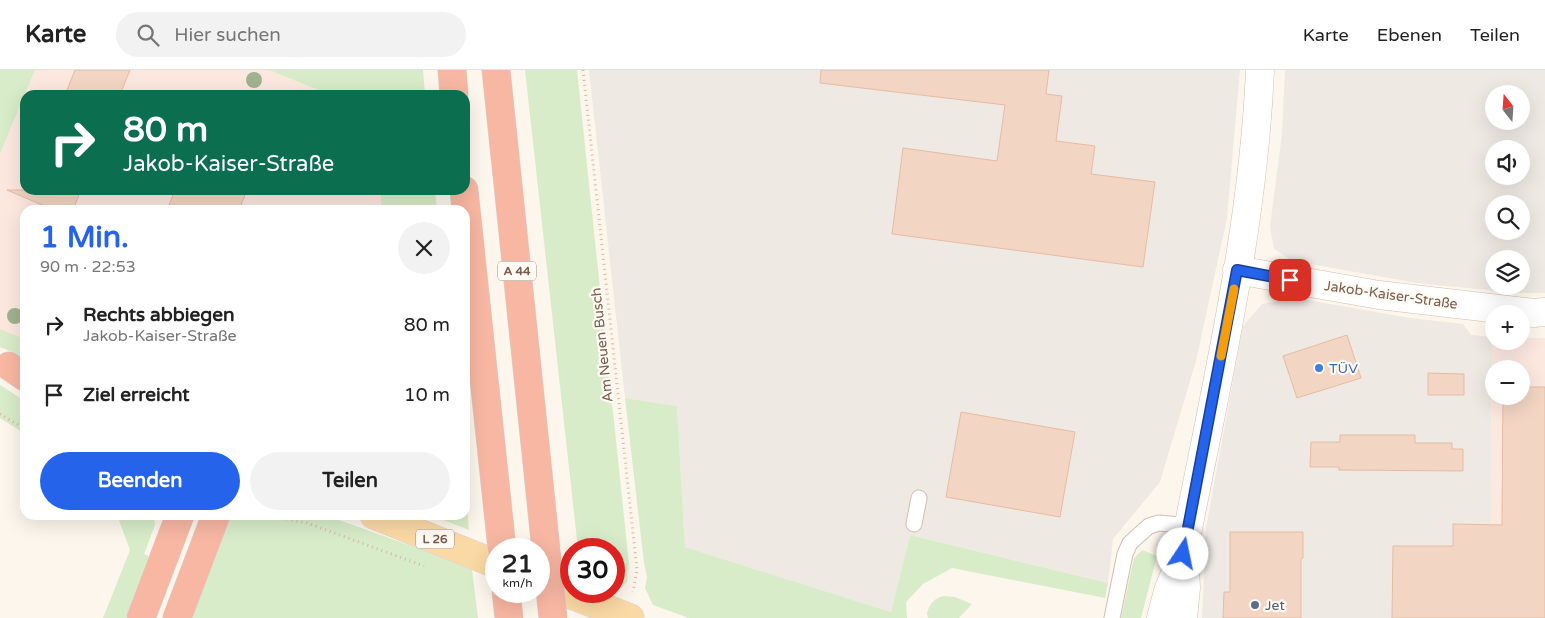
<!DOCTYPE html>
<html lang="de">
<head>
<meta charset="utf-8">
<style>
  :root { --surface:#fff; --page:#f2f2f2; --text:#222; --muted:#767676; --line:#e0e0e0; --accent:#2563eb }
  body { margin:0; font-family:"Varela Round",sans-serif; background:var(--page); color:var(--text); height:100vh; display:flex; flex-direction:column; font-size:19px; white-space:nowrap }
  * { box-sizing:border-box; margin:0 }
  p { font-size:16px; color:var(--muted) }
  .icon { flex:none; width:28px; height:28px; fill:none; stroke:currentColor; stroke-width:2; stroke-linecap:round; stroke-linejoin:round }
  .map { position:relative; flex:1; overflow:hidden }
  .sheet { position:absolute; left:20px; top:135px; width:450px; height:315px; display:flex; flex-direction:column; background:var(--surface); border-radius:15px; box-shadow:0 5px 20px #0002 }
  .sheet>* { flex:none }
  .guide { position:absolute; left:20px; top:20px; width:450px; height:105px; border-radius:15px; box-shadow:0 5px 20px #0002; background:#0b6e4f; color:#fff; overflow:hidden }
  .needle { width:32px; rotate:343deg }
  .controls { position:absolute; left:1485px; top:15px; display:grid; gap:10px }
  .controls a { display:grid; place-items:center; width:45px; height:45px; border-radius:50%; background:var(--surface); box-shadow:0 5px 20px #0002; font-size:25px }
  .speed { position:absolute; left:485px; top:468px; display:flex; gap:10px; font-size:25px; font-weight:700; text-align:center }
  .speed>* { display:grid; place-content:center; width:65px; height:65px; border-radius:50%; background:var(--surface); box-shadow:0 5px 20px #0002; line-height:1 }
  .speed small { font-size:12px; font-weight:400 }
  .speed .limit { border:8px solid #d22; background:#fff; color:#111 }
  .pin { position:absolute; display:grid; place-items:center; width:42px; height:42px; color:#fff; margin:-21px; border-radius:10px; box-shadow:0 2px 8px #0006 }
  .me { position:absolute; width:55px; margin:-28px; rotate:11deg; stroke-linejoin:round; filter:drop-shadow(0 0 4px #0008) }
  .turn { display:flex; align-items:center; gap:18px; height:105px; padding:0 20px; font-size:22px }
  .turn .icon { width:65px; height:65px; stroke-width:2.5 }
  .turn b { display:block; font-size:35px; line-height:42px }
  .round { display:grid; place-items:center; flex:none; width:52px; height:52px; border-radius:26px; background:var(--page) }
  .head { display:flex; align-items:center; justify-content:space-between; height:85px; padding:0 20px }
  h1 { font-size:30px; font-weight:700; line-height:38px; color:var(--accent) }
  .primary-button { display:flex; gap:10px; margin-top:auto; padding:10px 20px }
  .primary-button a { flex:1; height:58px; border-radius:30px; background:var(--accent); color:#fff; font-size:20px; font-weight:700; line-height:58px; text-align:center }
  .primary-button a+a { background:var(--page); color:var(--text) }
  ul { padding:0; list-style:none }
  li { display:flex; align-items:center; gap:15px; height:70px; padding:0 20px }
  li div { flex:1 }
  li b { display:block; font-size:19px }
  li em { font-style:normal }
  header { display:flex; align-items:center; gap:30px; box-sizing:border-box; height:70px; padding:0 25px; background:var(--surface); border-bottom:1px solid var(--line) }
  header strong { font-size:24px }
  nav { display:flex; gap:28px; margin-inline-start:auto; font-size:18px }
  .search { width:350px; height:45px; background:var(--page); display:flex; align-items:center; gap:12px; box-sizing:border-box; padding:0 18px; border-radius:28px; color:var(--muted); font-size:19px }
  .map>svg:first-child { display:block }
  .commercial { fill:#fde8e0; fill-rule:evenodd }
  .industrial { fill:#efe9e4; fill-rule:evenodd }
  .green { fill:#d8ecc9 }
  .building { fill:#f3d5c3; stroke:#e6bba3 }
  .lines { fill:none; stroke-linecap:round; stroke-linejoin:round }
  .service-casing { stroke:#d1beb0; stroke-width:17 }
  .minor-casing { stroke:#d1beb0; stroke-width:29 }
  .primary-casing { stroke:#dad1cd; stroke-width:29 }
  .motorway-casing { stroke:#dad1cd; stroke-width:29 }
  .path { stroke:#d9b8a5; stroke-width:3; stroke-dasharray:1 4; stroke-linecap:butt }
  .service { stroke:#fff; stroke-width:15 }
  .minor { stroke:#fff; stroke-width:28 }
  .primary { stroke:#fbd9a5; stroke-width:28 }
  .motorway { stroke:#f7b7a3; stroke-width:28 }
  .motorway-bridge-casing { stroke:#dad1cd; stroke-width:29; stroke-linecap:butt }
  .motorway-bridge { stroke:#f7b7a3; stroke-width:28 }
  .tree { fill:#a0b28e }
  .route-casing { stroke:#184099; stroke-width:12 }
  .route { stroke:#2563eb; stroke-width:9 }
  .slow { stroke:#f59e0b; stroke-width:9 }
  .shop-dot { fill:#3f7fe0; stroke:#fffaf3; stroke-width:2 }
  .service-dot { fill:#5c6f8a; stroke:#fffaf3; stroke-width:2 }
  .labels { text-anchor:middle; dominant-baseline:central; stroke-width:4.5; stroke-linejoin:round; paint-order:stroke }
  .shield { fill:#fffaf3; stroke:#a28b7f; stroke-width:1 }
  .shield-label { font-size:12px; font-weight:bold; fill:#7a5c4d }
  .street-label { font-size:14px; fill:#7a5c4d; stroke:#fffaf3 }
  .shop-label { font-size:14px; fill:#366cbe; stroke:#fffaf3; text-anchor:start }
  .service-label { font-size:14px; fill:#4e5e75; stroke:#fffaf3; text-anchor:start }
</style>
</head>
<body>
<header>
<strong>Karte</strong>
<div class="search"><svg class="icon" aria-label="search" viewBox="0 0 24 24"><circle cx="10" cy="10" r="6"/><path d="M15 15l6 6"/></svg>Hier suchen</div>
<nav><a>Karte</a><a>Ebenen</a><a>Teilen</a></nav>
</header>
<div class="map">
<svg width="1545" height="548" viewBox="0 0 1545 548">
  <rect width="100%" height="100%" fill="#fdf6ec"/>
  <path class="commercial" d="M35,0H269L330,25H25V120H380L382,140H25V269L0,259V84Z
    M1492,267H1494V271H1521V268H1545V548H1490ZM1494,299H1521V326H1494Z"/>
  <path class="industrial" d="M589,0H1240L1227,148L1196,291L1160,412L1113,469L1108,513L910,465L891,542L685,477L677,336L625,328Z
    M1285,0H1545V223H1517L1417,213L1293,191L1274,179L1270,157L1282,64ZM1494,24H1521V51H1494ZM1494,79H1521V106H1494ZM1494,134H1521V161H1494ZM1494,189H1521V216H1494Z
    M1296,228L1410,248L1463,254L1471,265L1492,267L1490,548H1202L1206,458L1243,256L1262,234Z"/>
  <path class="green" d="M0,0H35L0,84Z
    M269,0H423L425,25H330Z
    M525,0H577L629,494L627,512L621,518L614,520V479H578Z
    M380,120H435L437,140H382Z
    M0,259L25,269V287L0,277Z
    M0,315L25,331V364L0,348Z
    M625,328L677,336L685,477L891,542L910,465L1108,513L1105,528L952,498L923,514L906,532L907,548H689L653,535L645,518L647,507L644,493Z
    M465,414L469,460L431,445H465Z
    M117,445H154L155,455L144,484L149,486L126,548H103L130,480Z
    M229,445H325L420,479L472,500L478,548H192Z
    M1142,480L1157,486L1141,548H1121L1134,488Z
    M945,526L955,527L972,534L959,548H928L927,543C930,533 935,527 945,526Z"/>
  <path class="building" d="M75,0H130L120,25H65Z
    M821,0H1049L1046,24L1062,26L1056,71L1095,76L1091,104L1155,112L1143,197L892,164L903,78L997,91L1005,35L820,13Z
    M7,120H81L73,140H54Z
    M175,120H247L239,140H167Z
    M1347,265L1361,308L1297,328L1283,286Z
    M1428,303L1464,304V325H1428Z
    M1521,317H1545V548H1392L1393,476H1453V454L1502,455L1503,326H1521Z
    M961,342L1075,362L1060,447L946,427Z
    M1340,365H1415V373H1452V379H1463V401L1339,400V397H1310L1311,372H1340Z
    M1230,462H1303V488L1301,489V548H1223L1224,522H1230Z"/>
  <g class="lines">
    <defs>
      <path id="service" d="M914,454L919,428
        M1112,548L1125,484L1130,473L1149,456L1159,453L1189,456"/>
      <path id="minor" d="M1237,200L1379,225L1534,243L1545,242
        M1161,548L1168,521L1183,484C1214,324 1253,163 1260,0
        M1183,548L1186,518L1185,498"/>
      <path id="primary" d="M374,445L496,494
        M539,512L630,548"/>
      <path id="motorway" d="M452,0L454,25
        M496,0L538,403
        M464,120L502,479
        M9,296L25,307
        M141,548L180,445
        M177,548L216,445"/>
    </defs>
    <use href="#service" class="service-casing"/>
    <use href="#minor" class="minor-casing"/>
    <use href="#primary" class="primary-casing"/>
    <use href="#motorway" class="motorway-casing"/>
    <path class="path" d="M583,0L637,500L633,522
      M0,344L25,359
      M267,445L307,453L424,496"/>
    <use href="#service" class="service"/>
    <use href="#minor" class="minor"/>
    <use href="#primary" class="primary"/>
    <use href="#motorway" class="motorway"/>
    <defs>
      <path id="motorway-bridge" d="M538,403L553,548
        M506,521L509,548"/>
    </defs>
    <use href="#motorway-bridge" class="motorway-bridge-casing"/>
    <use href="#motorway-bridge" class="motorway-bridge"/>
  </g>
  <g class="tree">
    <circle cx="254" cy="10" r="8"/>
    <circle cx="15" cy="246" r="8"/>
  </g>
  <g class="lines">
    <defs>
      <path id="route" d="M1183,484L1237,200L1290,210"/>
    </defs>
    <use href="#route" class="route-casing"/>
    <use href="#route" class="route"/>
    <path class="slow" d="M1221,286L1234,219"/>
  </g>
  <circle class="shop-dot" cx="1319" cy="298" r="5"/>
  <circle class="service-dot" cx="1255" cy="535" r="5"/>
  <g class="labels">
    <g class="shield">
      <rect x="498" y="191.5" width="38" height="19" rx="4"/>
      <rect x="416" y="459.5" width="38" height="19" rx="4"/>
    </g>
    <g class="shield-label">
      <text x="517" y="201">A 44</text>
      <text x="435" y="469">L 26</text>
    </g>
    <g class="street-label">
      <text transform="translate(1391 225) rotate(8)">Jakob-Kaiser-Straße</text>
      <text transform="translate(602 275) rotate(-96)">Am Neuen Busch</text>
    </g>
    <g class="shop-label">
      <text x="1329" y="298">TÜV</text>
    </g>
    <g class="service-label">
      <text x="1265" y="535">Jet</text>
    </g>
  </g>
</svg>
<div class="controls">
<a><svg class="needle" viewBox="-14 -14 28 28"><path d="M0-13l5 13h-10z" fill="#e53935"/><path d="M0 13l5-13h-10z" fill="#767676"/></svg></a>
<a><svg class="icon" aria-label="sound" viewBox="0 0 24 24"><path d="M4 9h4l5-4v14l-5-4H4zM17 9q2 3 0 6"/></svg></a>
<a><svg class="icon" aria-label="search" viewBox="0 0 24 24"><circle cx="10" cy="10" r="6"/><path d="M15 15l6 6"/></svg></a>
<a><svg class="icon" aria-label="layers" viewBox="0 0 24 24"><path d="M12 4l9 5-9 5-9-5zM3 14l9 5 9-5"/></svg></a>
<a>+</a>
<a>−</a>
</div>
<div class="speed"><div>21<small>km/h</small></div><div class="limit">30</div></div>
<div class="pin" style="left:1290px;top:210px;background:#d93025"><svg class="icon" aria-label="arrive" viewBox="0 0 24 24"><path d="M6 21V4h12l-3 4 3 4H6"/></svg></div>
<svg class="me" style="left:1183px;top:484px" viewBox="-20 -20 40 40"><circle r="19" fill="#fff"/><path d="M0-13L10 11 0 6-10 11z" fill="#2563eb"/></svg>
<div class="guide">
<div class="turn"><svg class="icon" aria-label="right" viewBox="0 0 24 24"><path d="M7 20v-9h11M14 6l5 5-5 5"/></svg><div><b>80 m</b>Jakob-Kaiser-Straße</div></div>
</div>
<section class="sheet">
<div class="head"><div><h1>1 Min.</h1><p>90 m · 22:53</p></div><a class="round"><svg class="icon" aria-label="close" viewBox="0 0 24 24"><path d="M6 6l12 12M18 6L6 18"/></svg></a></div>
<ul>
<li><svg class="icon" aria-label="right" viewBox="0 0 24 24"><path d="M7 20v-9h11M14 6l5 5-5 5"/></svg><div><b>Rechts abbiegen</b><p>Jakob-Kaiser-Straße</p></div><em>80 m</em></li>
<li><svg class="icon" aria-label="arrive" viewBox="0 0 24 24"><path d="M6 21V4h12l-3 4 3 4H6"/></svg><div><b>Ziel erreicht</b></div><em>10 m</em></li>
</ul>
<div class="primary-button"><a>Beenden</a><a>Teilen</a></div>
</section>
</div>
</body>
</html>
